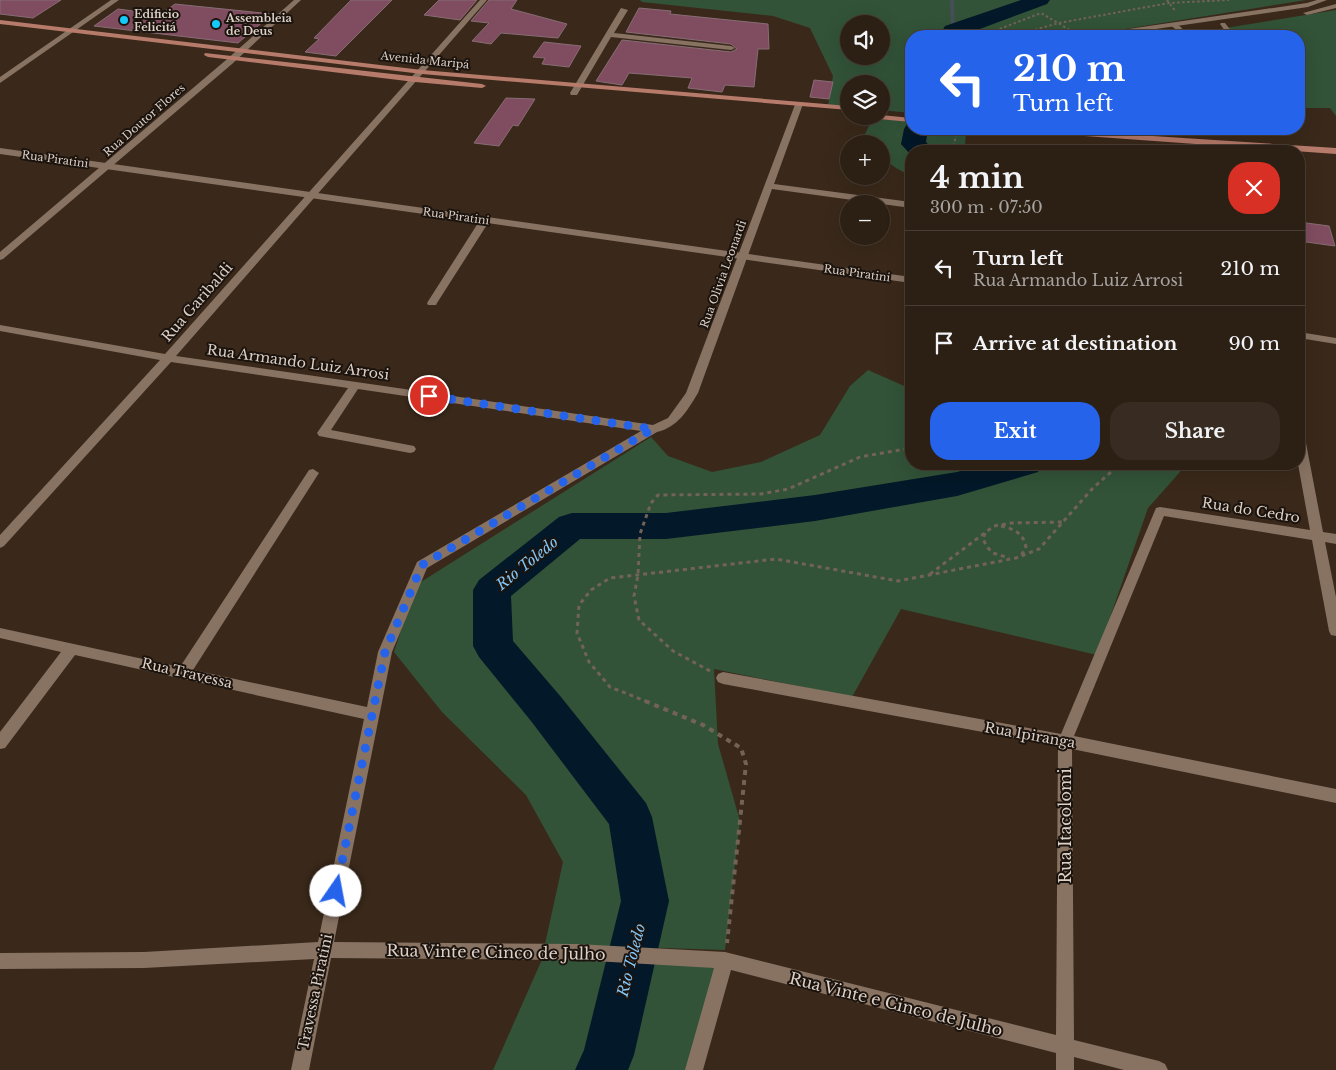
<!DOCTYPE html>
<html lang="en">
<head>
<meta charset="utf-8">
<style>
  :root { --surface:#2c1f14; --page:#382c22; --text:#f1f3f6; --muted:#a6a2a0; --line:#483d34; --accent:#2563eb }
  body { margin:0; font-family:"Libre Baskerville",serif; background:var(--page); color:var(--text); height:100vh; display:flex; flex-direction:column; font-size:19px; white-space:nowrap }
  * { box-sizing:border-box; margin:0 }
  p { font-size:16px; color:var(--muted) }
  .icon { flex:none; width:28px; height:28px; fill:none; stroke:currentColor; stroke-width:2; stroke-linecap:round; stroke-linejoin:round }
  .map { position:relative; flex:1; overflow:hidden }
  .panel { position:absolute; left:905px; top:145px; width:400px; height:325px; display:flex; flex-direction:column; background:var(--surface); border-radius:20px; box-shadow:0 5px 20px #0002,0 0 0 1px var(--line) }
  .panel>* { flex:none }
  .hud { position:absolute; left:905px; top:30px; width:400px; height:105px; border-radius:20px; box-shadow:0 5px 20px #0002,0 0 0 1px var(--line); background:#2563eb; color:#fff; overflow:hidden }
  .tools { position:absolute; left:840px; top:15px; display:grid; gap:10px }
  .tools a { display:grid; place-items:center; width:50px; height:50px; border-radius:50%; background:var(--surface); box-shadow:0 5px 20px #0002,0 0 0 1px var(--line); font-size:25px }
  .pin { position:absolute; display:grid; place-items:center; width:42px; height:42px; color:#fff; margin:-21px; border:2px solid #fff; border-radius:50%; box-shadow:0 1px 5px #0007 }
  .me { position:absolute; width:55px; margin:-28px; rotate:12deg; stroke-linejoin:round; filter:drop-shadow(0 0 4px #0008) }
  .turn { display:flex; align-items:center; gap:18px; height:105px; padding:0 25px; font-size:22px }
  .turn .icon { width:65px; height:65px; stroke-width:2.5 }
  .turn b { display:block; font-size:35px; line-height:42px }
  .round { display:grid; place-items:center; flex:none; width:52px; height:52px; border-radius:20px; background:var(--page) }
  .summary { display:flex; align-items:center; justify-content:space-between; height:85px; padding:0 25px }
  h1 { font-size:30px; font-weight:700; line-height:38px }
  .button { display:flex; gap:10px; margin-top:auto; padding:10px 25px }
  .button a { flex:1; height:58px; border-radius:20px; background:var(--accent); color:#fff; font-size:20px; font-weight:700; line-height:58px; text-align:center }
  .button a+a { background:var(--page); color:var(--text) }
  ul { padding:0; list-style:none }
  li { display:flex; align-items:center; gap:15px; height:75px; padding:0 25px; border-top:1px solid var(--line) }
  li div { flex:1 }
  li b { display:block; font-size:19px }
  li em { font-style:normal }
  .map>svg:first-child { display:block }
  .green { fill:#325338; fill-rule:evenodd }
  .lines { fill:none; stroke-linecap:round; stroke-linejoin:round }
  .stream { stroke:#444f57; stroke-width:4 }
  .river { fill:#031828; fill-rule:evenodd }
  .building { fill:#7f4d5f; stroke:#876d75 }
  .path-far2 { stroke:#736357; stroke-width:2; stroke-dasharray:2.5 2.5; stroke-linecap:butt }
  .path-far1 { stroke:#736357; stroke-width:3; stroke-dasharray:4 4; stroke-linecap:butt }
  .path { stroke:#736357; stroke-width:4; stroke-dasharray:5 5; stroke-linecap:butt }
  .service { fill:#887363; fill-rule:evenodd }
  .minor { fill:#887363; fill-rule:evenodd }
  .tertiary { fill:#887363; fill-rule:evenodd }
  .primary { fill:#b77b6b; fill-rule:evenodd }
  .route { stroke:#2563eb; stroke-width:9; stroke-dasharray:0 16.2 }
  .poi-dot { fill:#15cafb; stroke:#1b130d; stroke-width:2 }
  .labels { text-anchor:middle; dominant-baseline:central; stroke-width:4; stroke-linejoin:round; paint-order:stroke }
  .far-poi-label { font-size:11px; font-weight:bold; fill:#dbcfc6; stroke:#1b130d; text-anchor:start }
  .far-street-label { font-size:11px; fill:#dbcfc6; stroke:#1b130d }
  .street-label { font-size:14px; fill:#dbcfc6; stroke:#1b130d }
  .water-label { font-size:15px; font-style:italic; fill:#82c7fa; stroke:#1b130d }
  .near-street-label { font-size:16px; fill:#dbcfc6; stroke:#1b130d }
</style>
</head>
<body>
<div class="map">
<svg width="1336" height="1070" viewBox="0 0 1336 1070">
  <rect width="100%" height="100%" fill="#3a291a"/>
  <path class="green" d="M640,0H1306L1081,36H911V113L881,110V84H849V108L828,106L833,76L810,28L773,16L642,2ZM849,24H881V56H849Z
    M1336,10V116L1330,108H1303L1299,103V36H1177Z
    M872,119L911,121V129H966L965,146L975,151H911V176L896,168L881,157V144H865L862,141Z
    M868,370L911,389V464H1187L1148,508L1097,655L901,609L852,697L714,669L718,744L740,821L725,950L545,944L563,862L526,795L442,712L394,652L416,585L651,437L668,456L712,472L761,462L820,435L850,386Z
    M544,955L718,968L688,1070H493Z"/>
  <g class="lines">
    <path class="stream" d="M952,0L953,31"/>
    <path class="river" d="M1021,0H1050L1047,4L961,36H939L945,26Z
      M911,123V129H928L926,142L934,151H911V155L901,144L904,129L907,124Z
      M985,464H1043L1038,472L957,496L815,521L666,539H580L511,596L513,641L561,697L646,803L652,817L669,901L634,1055L628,1070H575L584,1050L621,901L609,824L531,721L479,657L473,646V590L479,580L559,517L572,513H666L815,495L957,472Z"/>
  </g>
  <path class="building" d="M0,0H61L33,18L0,14Z
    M351,0H392L336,56L305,52L319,39L314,38Z
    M439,0H477L460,20L424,15Z
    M489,0H517L511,9L567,24L558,38L501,33L491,44L472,41L489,23L471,21Z
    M175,4L272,14L238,43L94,26L118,9L156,14L159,11L164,12Z
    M639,8L671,11L670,14L768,24L769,49H758L754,87L725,85L722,92L688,88L692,78L629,73L622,85L596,81L622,40L731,52L737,49L731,44L626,32Z
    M544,42L581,46L569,67L542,64L545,58L533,57Z
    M814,80L833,82L829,99L810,97Z
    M506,98L535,99L518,126L513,125L499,146L474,143Z
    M1299,222L1329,226L1335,246L1299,241Z"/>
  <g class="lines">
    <path class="path-far2" d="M1167,0L1176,12
      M1001,36L997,30L1041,13L1080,36
      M1027,36L1037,29L1059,23L1169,3L1229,0
      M976,129L1037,133
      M953,151L957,129"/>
    <path class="path-far1" d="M1001,526C1014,529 1024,533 1026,548L1021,555
      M985,533L983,539L987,547L993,553L1009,558
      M930,574L994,526L1011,523L1062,522
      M710,671L673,651L639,620L634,596L638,575L640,534L651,503L658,495L761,494L788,489L860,457L911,448
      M648,702L610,687L589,662L577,633L579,605L591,590L610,578L776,559L898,581L1016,558L1039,549L1093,488L1120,464"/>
    <path class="path" d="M645,701L703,725L741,748L746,764L727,943"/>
    <path class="service" d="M1170,23C1178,22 1184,29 1186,36H1180L1178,31L1170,25Z
      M1221,23H1225L1235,36H1229L1220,24Z
      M1150,26H1154L1165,36H1159L1150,28Z"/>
    <path class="minor" d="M111,0H119L0,83V77Z
      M294,0H301L232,64L3,259L0,260V252L226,60Z
      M480,0H487L176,356L653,425L668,418L686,393L796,102L803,104L774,184L911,202V208L772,189L698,393C687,411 678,427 657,432L427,568L392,652L334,942L577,944L725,952L1056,1035L1058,746L723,684L718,682L716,678L718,674L723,672L1061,734L1156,508L1160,507L1310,530L1298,464L1299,434L1305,438L1323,532L1336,534V544L1325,542L1336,597V636L1331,635L1329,631L1312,540L1164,516L1074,736L1336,789V803L1072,749L1074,1040L1159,1061L1165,1064L1168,1070H1124L1074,1057V1070H1056V1053L731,970L703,1070H685L714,968L577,960L331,958L309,1070H291L314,959L144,968L0,969V953L144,952L318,942L364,719L75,655L5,748L0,749V732L61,652L0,638V628L180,667L309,470L313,469L319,473L317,476L193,670L367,707L378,652L417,562L641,431L358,389L331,430L414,446L416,449L414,452L410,453L319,436L317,433L348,388L171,362L4,546L0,548V535L160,360L0,331V325L165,354Z
      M621,8L628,10L614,33L731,46L735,48L731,50L611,37L577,95H571L570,93Z
      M485,217L490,220L437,303L436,305H428L427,303L480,220Z"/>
    <path class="tertiary" d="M1317,0H1327L1308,7L1107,36H1090L1094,34L1307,3Z
      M1336,4V8L1307,15L1303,13Z
      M0,148L911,277V283L0,154Z
      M1299,332L1336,338V344L1299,338Z"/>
    <path class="primary" d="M0,20L422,70L849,106V110L422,74L0,24Z
      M205,53L482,84L486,86L482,88L415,82L208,57L204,55Z
      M881,115L911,118V122L867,118L863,116Z
      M1045,129L1336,148V154L1057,134Z"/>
  </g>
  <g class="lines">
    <path class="route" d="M336,891L385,652L422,565L653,429L429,396"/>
  </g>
  <g class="poi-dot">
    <circle cx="124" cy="20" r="5"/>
    <circle cx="216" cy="24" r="5"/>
  </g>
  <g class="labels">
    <g class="far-poi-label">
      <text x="134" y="14">Edificio<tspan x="134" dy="13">Felicitá</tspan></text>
      <text x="226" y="18">Assembleia<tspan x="226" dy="13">de Deus</tspan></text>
    </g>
    <g class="far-street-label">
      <text transform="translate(425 60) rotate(6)">Avenida Maripá</text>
      <text transform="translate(144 120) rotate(-41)">Rua Doutor Flores</text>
      <text transform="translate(55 159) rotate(8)">Rua Piratini</text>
      <text transform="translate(456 216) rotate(8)">Rua Piratini</text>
      <text transform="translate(857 273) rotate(8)">Rua Piratini</text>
      <text transform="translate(723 274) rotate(-70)">Rua Olivia Leonardi</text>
    </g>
    <g class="street-label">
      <text transform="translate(197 302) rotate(-49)">Rua Garibaldi</text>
      <text transform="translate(298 362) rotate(8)">Rua Armando Luiz Arrosi</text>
      <text transform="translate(1251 510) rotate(9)">Rua do Cedro</text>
      <text transform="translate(187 673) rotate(13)">Rua Travessa</text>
      <text transform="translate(1030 735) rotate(10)">Rua Ipiranga</text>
      <text transform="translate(315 992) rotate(-78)">Travessa Piratini</text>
    </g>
    <g class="water-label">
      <text transform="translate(527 563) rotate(-39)">Rio Toledo</text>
      <text transform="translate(631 960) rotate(-76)">Rio Toledo</text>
    </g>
    <g class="near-street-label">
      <text transform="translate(1065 826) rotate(-90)">Rua Itacolomi</text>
      <text transform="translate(496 952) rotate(1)">Rua Vinte e Cinco de Julho</text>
      <text transform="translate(896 1004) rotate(14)">Rua Vinte e Cinco de Julho</text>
    </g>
  </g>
</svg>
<div class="tools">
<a><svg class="icon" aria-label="sound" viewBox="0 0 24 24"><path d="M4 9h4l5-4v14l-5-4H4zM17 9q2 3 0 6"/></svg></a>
<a><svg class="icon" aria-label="layers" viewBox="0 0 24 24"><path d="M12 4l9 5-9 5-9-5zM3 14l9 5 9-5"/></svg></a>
<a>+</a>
<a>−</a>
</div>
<div class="pin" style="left:429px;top:396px;background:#d93025"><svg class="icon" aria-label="arrive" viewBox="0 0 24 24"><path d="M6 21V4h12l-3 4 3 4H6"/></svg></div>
<svg class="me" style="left:336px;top:891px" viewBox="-20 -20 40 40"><circle r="19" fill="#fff"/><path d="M0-13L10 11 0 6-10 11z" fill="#2563eb"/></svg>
<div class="hud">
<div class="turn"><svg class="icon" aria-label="left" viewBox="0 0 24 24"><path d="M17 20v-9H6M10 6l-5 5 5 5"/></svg><div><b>210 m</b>Turn left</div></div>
</div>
<section class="panel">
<div class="summary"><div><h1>4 min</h1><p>300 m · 07:50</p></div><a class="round" style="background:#d93025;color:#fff"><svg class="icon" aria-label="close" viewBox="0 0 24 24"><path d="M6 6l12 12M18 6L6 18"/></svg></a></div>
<ul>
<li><svg class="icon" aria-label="left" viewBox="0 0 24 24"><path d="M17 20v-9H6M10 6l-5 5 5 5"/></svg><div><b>Turn left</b><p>Rua Armando Luiz Arrosi</p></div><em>210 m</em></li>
<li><svg class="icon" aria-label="arrive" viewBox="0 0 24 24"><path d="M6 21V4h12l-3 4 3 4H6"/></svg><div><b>Arrive at destination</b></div><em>90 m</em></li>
</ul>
<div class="button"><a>Exit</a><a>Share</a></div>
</section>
</div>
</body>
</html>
